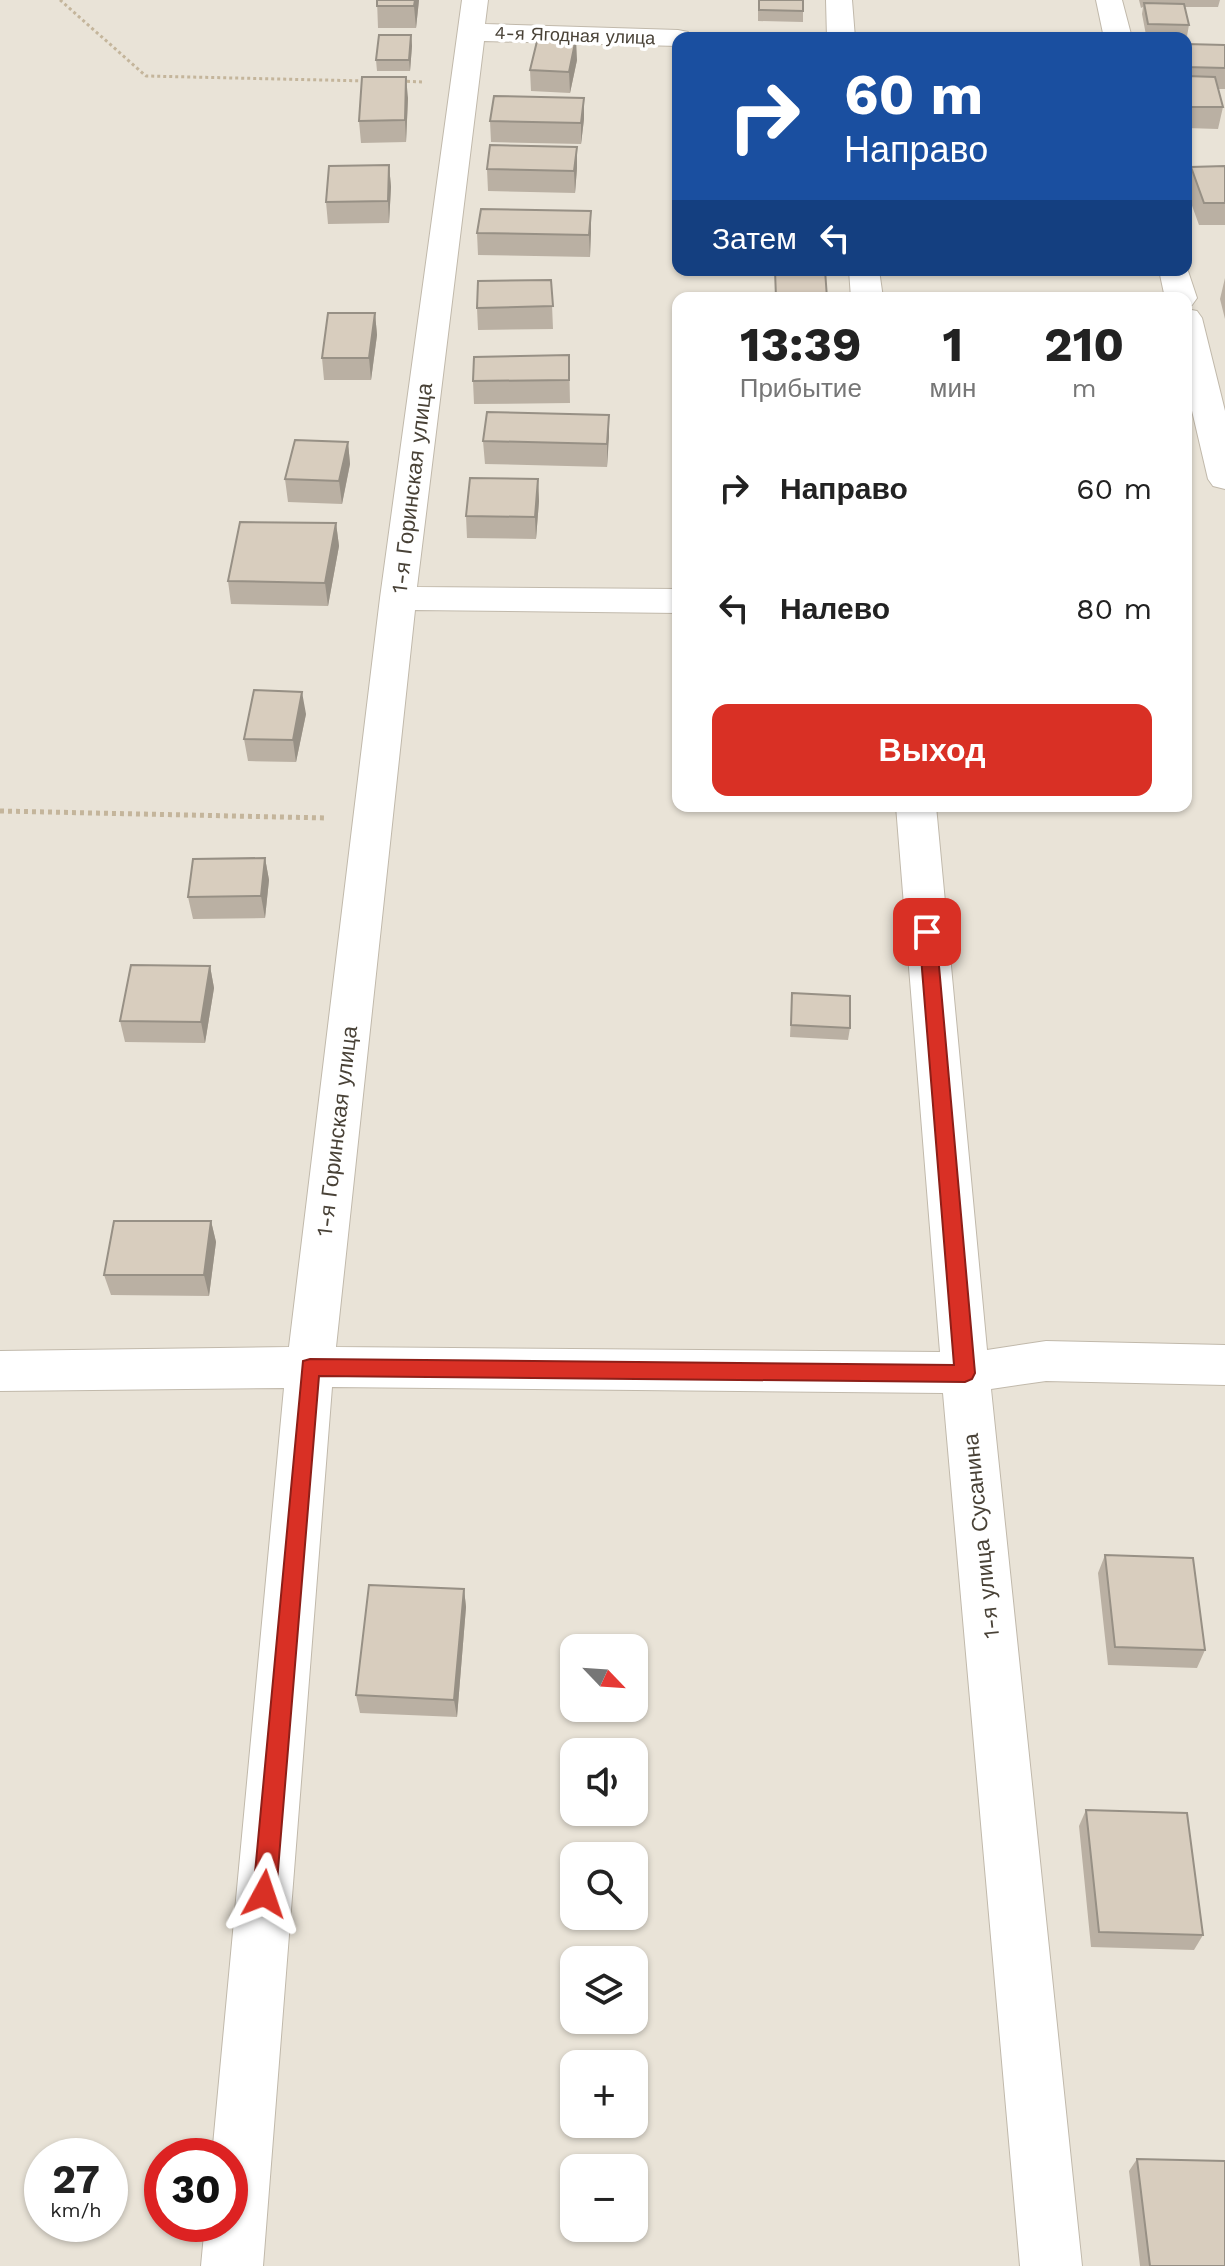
<!DOCTYPE html>
<html lang="ru">
<head>
<meta charset="utf-8">
<style>
  :root { --surface:#fff; --page:#f6f6f6; --text:#222; --muted:#767676; --accent:#d93025 }
  body { margin:0; font-family:"Work Sans",sans-serif; background:var(--page); color:var(--text); height:100vh; display:flex; flex-direction:column; font-size:30px; white-space:nowrap }
  * { box-sizing:border-box; margin:0 }
  p { font-size:26px; color:var(--muted) }
  .icon { flex:none; width:44px; height:44px; fill:none; stroke:currentColor; stroke-width:2; stroke-linecap:round; stroke-linejoin:round }
  .map { position:relative; flex:1; overflow:hidden }
  .details { position:absolute; left:672px; top:292px; width:520px; height:520px; display:flex; flex-direction:column; background:var(--surface); border-radius:16px; box-shadow:0 2px 6px #0004 }
  .details>* { flex:none }
  .guide { position:absolute; left:672px; top:32px; width:520px; height:244px; border-radius:16px; box-shadow:0 2px 6px #0004; background:#1a4fa0; color:#fff; overflow:hidden }
  .needle { width:52px; rotate:115deg }
  .controls { position:absolute; left:560px; top:1634px; display:grid; gap:16px }
  .controls a { display:grid; place-items:center; width:88px; height:88px; border-radius:16px; background:var(--surface); box-shadow:0 2px 6px #0004; font-size:40px }
  .speed { position:absolute; left:24px; top:2138px; display:flex; gap:16px; font-size:40px; font-weight:700; text-align:center }
  .speed>* { display:grid; place-content:center; width:104px; height:104px; border-radius:50%; background:var(--surface); box-shadow:0 2px 6px #0004; line-height:1 }
  .speed small { font-size:20px; font-weight:400 }
  .speed .limit { border:12px solid #d22; background:#fff; color:#111 }
  .pin { position:absolute; display:grid; place-items:center; width:68px; height:68px; color:#fff; margin:-34px; border-radius:16px; box-shadow:0 4px 12px #0006 }
  .me { position:absolute; width:88px; margin:-44px; rotate:5deg; stroke-linejoin:round; filter:drop-shadow(0 0 6px #0008) }
  .turn { display:flex; align-items:center; gap:28px; height:168px; padding:0 40px; font-size:36px }
  .turn .icon { width:104px; height:104px; stroke-width:2.5 }
  .turn b { display:block; font-size:56px; line-height:68px }
  .then { display:flex; align-items:center; height:76px; padding:0 40px; background:#0003; gap:16px; font-size:30px }
  .eta { display:flex; justify-content:space-evenly; align-items:center; height:136px; text-align:center }
  .eta b { font-size:48px; font-weight:700; line-height:56px }
  .action { display:flex; gap:16px; margin-top:auto; padding:16px 40px }
  .action a { flex:1; height:92px; border-radius:16px; background:var(--accent); color:#fff; font-size:32px; font-weight:700; line-height:92px; text-align:center }
  ul { padding:0; list-style:none }
  li { display:flex; align-items:center; gap:24px; height:120px; padding:0 40px }
  li div { flex:1 }
  li b { display:block; font-size:30px }
  li em { font-style:normal }
  .map>svg:first-child { display:block }
  .residential { fill:#e9e3d7; fill-rule:evenodd }
  .lines { fill:none; stroke-linecap:round; stroke-linejoin:round }
  .minor-casing { stroke:#c1b9ab; stroke-width:2 }
  .path-far1 { stroke:#c4b59b; stroke-width:3; stroke-dasharray:3 3; stroke-linecap:butt }
  .path { stroke:#c4b59b; stroke-width:5; stroke-dasharray:4 4; stroke-linecap:butt }
  .minor { fill:#fff; fill-rule:evenodd }
  .wall { fill:#bab0a3 }
  .shaded-wall { fill:#979085 }
  .building { fill:#d8cdbe; stroke:#979085; stroke-width:2 }
  .route { fill:#d93025; stroke:#8d1f18; stroke-width:2 }
  .labels { text-anchor:middle; dominant-baseline:central; stroke-width:7; stroke-linejoin:round; paint-order:stroke }
  .far-street-label { font-size:18px; fill:#494237; stroke:#fff }
  .street-label { font-size:22px; fill:#494237; stroke:#fff }
</style>
</head>
<body>
<div class="map">
<svg width="1225" height="2266" viewBox="0 0 1225 2266">
  <rect width="100%" height="100%" fill="#f5f1e9"/>
  <path class="residential" d="M0,0H1225V2266H0ZM678,38H1186V270H678ZM678,298H1186V806H678ZM574,1648H634V1708H574ZM574,1752H634V1812H574ZM574,1856H634V1916H574ZM574,1960H634V2020H574ZM574,2064H634V2124H574ZM42,2156H110V2224H42ZM162,2156H230V2224H162ZM574,2168H634V2228H574Z"/>
  <g class="lines">
    <defs>
      <path id="minor" d="M462,0H488L485,24L678,30L688,32L692,38H678V46L484,41L417,587L678,589V613L415,610L336,1347L940,1352L896,806H936L987,1350L1046,1341L1225,1345V1385L1046,1381L991,1389L1082,2266H1020L943,1393L332,1387L263,2266H201L205,2224H230V2156H212L284,1388L0,1391V1351L289,1347L380,598Z
        M826,0H852L855,38H827Z
        M1096,0H1122L1132,38H1104Z
        M1186,265L1197,298L1192,305L1186,306V298H1165L1159,270H1186Z
        M849,270H879L883,298H851Z
        M1186,309L1197,311L1202,318L1225,411V489L1213,486L1208,479L1186,385Z"/>
    </defs>
    <use href="#minor" class="minor-casing"/>
    <path class="path-far1" d="M60,0L146,76L367,81
      M401,81L423,82"/>
    <path class="path" d="M0,811L327,818"/>
    <use href="#minor" class="minor"/>
  </g>
  <path class="wall" d="M377,0H419L416,28H378Z
    M758,0L803,11V22L758,21Z
    M1139,0H1220L1218,7H1185L1189,25L1187,36L1146,35L1142,14L1143,7L1141,8Z
    M411,35L412,46L410,71H377L376,60Z
    M1186,44L1225,45V89H1218L1223,107L1218,129L1186,128Z
    M577,60L570,93L531,91L530,70Z
    M408,98L406,142L361,143L359,121Z
    M584,98V119L581,144L491,142L490,121Z
    M577,147V168L575,193L488,191L487,169Z
    M389,165L391,187L389,223L328,224L326,202Z
    M1225,166V225H1199L1186,189L1191,167Z
    M591,211L590,257L478,255L477,233Z
    M1225,278V319L1220,299Z
    M551,280L553,329L478,330L477,308Z
    M375,313L377,335L371,380H324L322,358Z
    M569,355L570,403L474,404L473,381Z
    M609,415L607,467L485,464L483,441Z
    M348,442L350,464L342,504L288,502L285,479Z
    M538,479L539,501L536,539L467,538L466,516Z
    M336,523L339,546L328,606L231,604L228,581Z
    M306,714L296,762L248,761L244,739Z
    M265,858L269,880L265,918L193,919L188,897Z
    M210,966L214,988L205,1043L125,1042L120,1021Z
    M792,993L850,1028L848,1040L790,1037Z
    M211,1221L216,1242L209,1296L111,1295L104,1275Z
    M1105,1555L1205,1650L1197,1668L1108,1665L1098,1573Z
    M464,1589L466,1607L457,1717L360,1713L356,1695Z
    M1086,1810L1203,1935L1194,1950L1091,1947L1079,1826Z
    M1137,2159L1225,2266H1140L1129,2171Z"/>
  <path class="shaded-wall" d="M415,0H419L416,28L414,6Z
    M411,35L412,46L410,71L409,60Z
    M576,38L577,60L570,93L569,72Z
    M406,77L408,98L406,142L405,120Z
    M584,98V119L581,144V123Z
    M577,147V168L575,193L574,171Z
    M389,165L391,187L389,223L388,201Z
    M591,211V233L590,257L589,235Z
    M375,313L377,335L371,380L369,358Z
    M609,415V437L607,467V444Z
    M348,442L350,464L342,504L339,481Z
    M538,479L539,501L536,539L535,517Z
    M336,523L339,546L328,606L325,583Z
    M302,692L306,714L296,762L293,740Z
    M265,858L269,880L265,918L261,896Z
    M210,966L214,988L205,1043L201,1022Z
    M211,1221L216,1242L209,1296L204,1275Z
    M464,1589L466,1607L457,1717L454,1700Z"/>
  <path class="building" d="M377,0H415L414,6H377Z
    M759,0H803V11L759,10Z
    M1144,3L1184,4L1189,25L1148,24Z
    M379,35H411L409,60H376Z
    M692,36L752,37V38H692Z
    M538,37L576,38L569,72L530,70Z
    M1186,44L1225,45V68L1186,67Z
    M1186,76L1215,77L1223,107H1186Z
    M362,77H406L405,120L359,121Z
    M494,96L584,98L581,123L490,121Z
    M490,145L577,147L574,171L487,169Z
    M389,165L388,201L326,202L329,166Z
    M1225,166V203H1204L1191,167Z
    M481,209L591,211L589,235L477,233Z
    M775,270H825L827,298H776Z
    M551,280L553,306L477,308L478,281Z
    M328,313H375L369,358H322Z
    M569,355V380L473,381L474,357Z
    M487,412L609,415L607,444L483,441Z
    M295,440L348,442L339,481L285,479Z
    M470,478L538,479L535,517L466,516Z
    M240,522L336,523L325,583L228,581Z
    M254,690L302,692L293,740L244,739Z
    M265,858L261,896L188,897L193,859Z
    M131,965L210,966L201,1022L120,1021Z
    M792,993L850,996V1028L791,1025Z
    M114,1221H211L204,1275H104Z
    M1105,1555L1193,1558L1205,1650L1115,1647Z
    M369,1585L464,1589L454,1700L356,1695Z
    M1086,1810L1187,1813L1203,1935L1099,1932Z
    M1137,2159L1225,2161V2266H1150Z"/>
  <path class="route" d="M927,926L936,932L975,1373L972,1379L965,1382L319,1376L276,1894L272,1902L264,1906L256,1902L253,1894L303,1361L310,1359L954,1365L919,932Z"/>
  <g class="labels">
    <g class="far-street-label">
      <text transform="translate(575 35) rotate(2)">4-я Ягодная улица</text>
    </g>
    <g class="street-label">
      <text transform="translate(412 488) rotate(-83)">1-я Горинская улица</text>
      <text transform="translate(337 1131) rotate(-83)">1-я Горинская улица</text>
      <text transform="translate(981 1536) rotate(-96)">1-я улица Сусанина</text>
    </g>
  </g>
</svg>
<div class="controls">
<a><svg class="needle" viewBox="-14 -14 28 28"><path d="M0-13l5 13h-10z" fill="#e53935"/><path d="M0 13l5-13h-10z" fill="#767676"/></svg></a>
<a><svg class="icon" aria-label="sound" viewBox="0 0 24 24"><path d="M4 9h4l5-4v14l-5-4H4zM17 9q2 3 0 6"/></svg></a>
<a><svg class="icon" aria-label="search" viewBox="0 0 24 24"><circle cx="10" cy="10" r="6"/><path d="M15 15l6 6"/></svg></a>
<a><svg class="icon" aria-label="layers" viewBox="0 0 24 24"><path d="M12 4l9 5-9 5-9-5zM3 14l9 5 9-5"/></svg></a>
<a>+</a>
<a>−</a>
</div>
<div class="speed"><div>27<small>km/h</small></div><div class="limit">30</div></div>
<div class="pin" style="left:927px;top:932px;background:#d93025"><svg class="icon" aria-label="arrive" viewBox="0 0 24 24"><path d="M6 21V4h12l-3 4 3 4H6"/></svg></div>
<svg class="me" style="left:264px;top:1894px" viewBox="-20 -20 40 40"><path d="M0-17L14 15 0 8-14 15z" fill="#d93025" stroke="#fff" stroke-width="4"/></svg>
<div class="guide">
<div class="turn"><svg class="icon" aria-label="right" viewBox="0 0 24 24"><path d="M7 20v-9h11M14 6l5 5-5 5"/></svg><div><b>60 m</b>Направо</div></div>
<div class="then">Затем<svg class="icon" aria-label="left" viewBox="0 0 24 24"><path d="M17 20v-9H6M10 6l-5 5 5 5"/></svg></div>
</div>
<section class="details">
<div class="eta">
<div><b>13:39</b><p>Прибытие</p></div>
<div><b>1</b><p>мин</p></div>
<div><b>210</b><p>m</p></div>
</div>
<ul>
<li><svg class="icon" aria-label="right" viewBox="0 0 24 24"><path d="M7 20v-9h11M14 6l5 5-5 5"/></svg><div><b>Направо</b></div><em>60 m</em></li>
<li><svg class="icon" aria-label="left" viewBox="0 0 24 24"><path d="M17 20v-9H6M10 6l-5 5 5 5"/></svg><div><b>Налево</b></div><em>80 m</em></li>
</ul>
<div class="action"><a>Выход</a></div>
</section>
</div>
</body>
</html>
